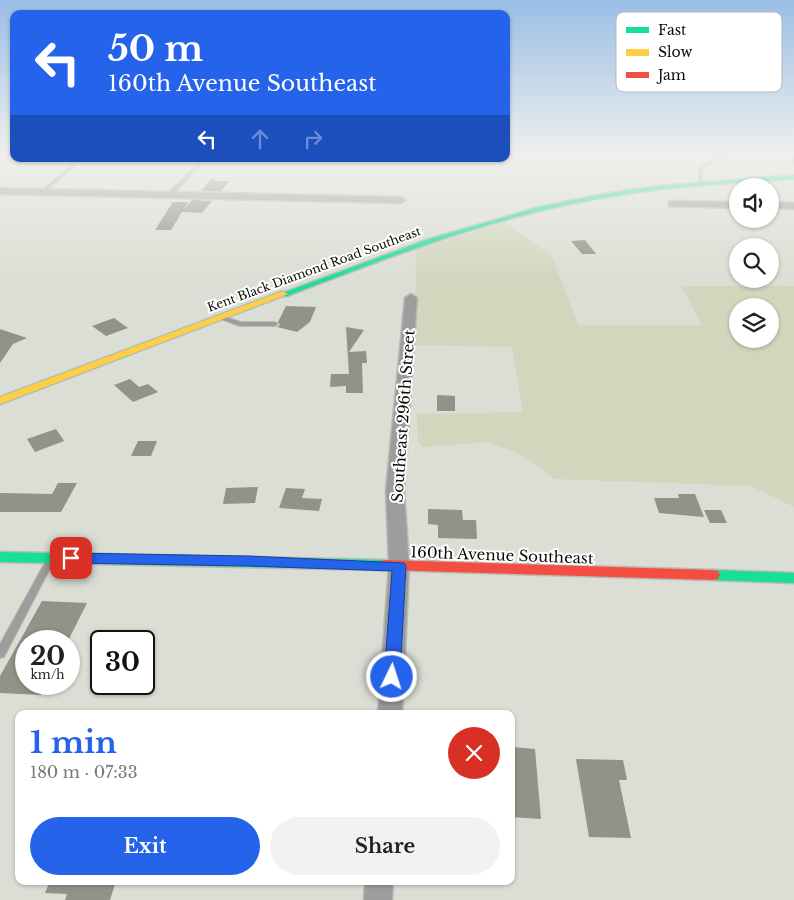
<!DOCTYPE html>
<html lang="en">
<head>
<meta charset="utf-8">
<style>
  :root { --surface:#fff; --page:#f2f2f2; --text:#222; --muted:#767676; --accent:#2563eb }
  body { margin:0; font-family:"Libre Baskerville",serif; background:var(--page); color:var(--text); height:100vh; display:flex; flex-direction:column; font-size:19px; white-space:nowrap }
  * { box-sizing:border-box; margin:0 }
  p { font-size:16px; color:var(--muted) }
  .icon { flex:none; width:28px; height:28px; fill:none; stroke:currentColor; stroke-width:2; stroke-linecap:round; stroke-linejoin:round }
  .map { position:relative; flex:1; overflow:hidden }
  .details { position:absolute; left:15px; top:710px; width:500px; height:175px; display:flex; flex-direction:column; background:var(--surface); border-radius:10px; box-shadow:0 1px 4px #0004 }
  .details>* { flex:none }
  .hud { position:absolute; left:10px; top:10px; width:500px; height:152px; border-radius:10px; box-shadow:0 1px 4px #0004; background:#2563eb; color:#fff; overflow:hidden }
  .controls { position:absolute; left:729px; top:178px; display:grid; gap:10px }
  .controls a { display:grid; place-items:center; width:50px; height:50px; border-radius:50%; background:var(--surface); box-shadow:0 1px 4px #0004; font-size:25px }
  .speed { position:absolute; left:15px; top:630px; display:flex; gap:10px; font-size:25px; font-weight:700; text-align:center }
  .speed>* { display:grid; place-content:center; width:65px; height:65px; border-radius:50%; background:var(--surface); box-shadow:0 1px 4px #0004; line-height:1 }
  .speed small { font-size:12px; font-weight:400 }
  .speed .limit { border:2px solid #111; border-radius:8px; background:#fff; color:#111 }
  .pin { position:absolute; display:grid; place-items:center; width:42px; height:42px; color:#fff; margin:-21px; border-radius:10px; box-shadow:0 2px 8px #0006 }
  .me { position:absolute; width:55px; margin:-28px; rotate:4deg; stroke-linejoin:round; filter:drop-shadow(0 0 4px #0008) }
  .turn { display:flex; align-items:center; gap:18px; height:105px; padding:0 15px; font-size:22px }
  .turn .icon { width:65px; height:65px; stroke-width:2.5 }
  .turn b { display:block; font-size:35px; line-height:42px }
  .lanes { display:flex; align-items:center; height:48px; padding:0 15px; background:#0003; justify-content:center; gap:25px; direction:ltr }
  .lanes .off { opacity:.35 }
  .round { display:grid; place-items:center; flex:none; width:52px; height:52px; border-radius:26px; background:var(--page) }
  .overview { display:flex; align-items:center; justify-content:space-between; height:85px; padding:0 15px }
  h1 { font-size:30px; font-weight:800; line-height:38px; color:var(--accent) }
  .primary-button { display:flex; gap:10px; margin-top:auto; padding:10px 15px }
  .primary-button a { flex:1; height:58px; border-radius:30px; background:var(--accent); color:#fff; font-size:20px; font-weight:800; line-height:58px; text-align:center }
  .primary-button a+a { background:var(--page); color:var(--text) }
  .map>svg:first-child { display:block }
  .green { fill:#d0d7bd; fill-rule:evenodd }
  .building { fill:#909388 }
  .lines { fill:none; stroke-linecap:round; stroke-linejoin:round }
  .lane-casing { stroke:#b9bcb4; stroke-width:2 }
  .street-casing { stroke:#b9bcb4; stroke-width:3 }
  .fast-casing { stroke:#b9bcb4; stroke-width:3 }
  .slow-casing { stroke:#b9bcb4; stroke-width:3 }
  .jam-casing { stroke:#b9bcb4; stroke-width:3 }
  .lane { fill:#9d9d9d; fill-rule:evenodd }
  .street { fill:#9d9d9d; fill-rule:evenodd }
  .fast { fill:#16e098; fill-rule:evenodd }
  .slow { fill:#ffcf43; fill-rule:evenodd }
  .jam { fill:#f24e42; fill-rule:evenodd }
  .route { fill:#2563eb; stroke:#184099 }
  .labels { text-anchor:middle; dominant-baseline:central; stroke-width:4; stroke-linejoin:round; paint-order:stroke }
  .far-street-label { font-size:12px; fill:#0b0c07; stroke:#fff }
  .street-label { font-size:15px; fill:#0b0c07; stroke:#fff }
  .key { fill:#fff; stroke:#b6b6b5; stroke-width:1 }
  .key-label { font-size:14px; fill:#0b0c07 }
</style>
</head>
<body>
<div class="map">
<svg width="794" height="900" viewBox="0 0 794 900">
  <rect width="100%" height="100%" fill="#dbded4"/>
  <path class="green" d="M505,222L552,256L578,325H702L681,286H794V507L751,486L554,479L524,456L489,442L422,447L418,441L417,414L523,412L512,347L415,345L416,249ZM738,306H770V339H738Z"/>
  <path class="building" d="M212,178L216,181H229L221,191H201Z
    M192,200L212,201L202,213L182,212L171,230H155L173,202H188L184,209Z
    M585,240L596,254H582L571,241Z
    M286,306L316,307L310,322L297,332L277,327L280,325L278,322Z
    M114,318L128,328L106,336L92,326Z
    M346,327L364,330L349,352L366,351L367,363H362L363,393H346V386L330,387L331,374H349Z
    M0,329L27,338L13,344L0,363Z
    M130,379L139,387L148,384L158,392L133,402L114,385Z
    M437,395L455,396V411H437Z
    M56,429L64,441L35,452L27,439Z
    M138,441H157L151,456H131Z
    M58,483H77L61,512H0V493L52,494Z
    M258,487L255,503L223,504L226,488Z
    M286,488L305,489L302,498L322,499L319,511L279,508Z
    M678,494H695L704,517L659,513L654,498H679Z
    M428,509L462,510L463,520H476L477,539L438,538V525L428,524Z
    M704,510H721L727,523H710Z
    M42,601L87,603L68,641H26V684H46L41,695L0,693V676Z
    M511,747L535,749L541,819L511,817Z
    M576,759L623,760L627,780H619L631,838L589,837Z
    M50,881H116L110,900H65L67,894L45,893Z"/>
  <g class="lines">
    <defs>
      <path id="lane" d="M14,155V158L0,165V162Z
        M729,157L730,159L715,161L702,168V182L699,183V166L713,159Z
        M793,157H794V164L789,161Z
        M79,159H83L43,193H41V191Z
        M200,159H204L196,170L171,196H167V194L194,168Z
        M222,316L241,322H275L278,324L275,326H240L220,319L219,318Z
        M51,556L54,557L55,559L4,657L0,658V644L48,557Z"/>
      <path id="street" d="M0,188L401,197L406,200L401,203L0,194Z
        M672,201L738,202V208L669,206V202Z
        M770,202L794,203V209L770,208Z
        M411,294L417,298L404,491L409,566L402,714H378L389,566L386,491L405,298Z
        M365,881H393L392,900H364Z"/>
      <path id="fast" d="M794,175V179C721,183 647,188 576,203C476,223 381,260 287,296H284L280,294L426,240L539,207L603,194L657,186Z
        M0,552L384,560L389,562L391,565L389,568L384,570L0,562Z
        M713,570L794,573V583L713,580L708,579L706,575L708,571Z"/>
      <path id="slow" d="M281,292H284L288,294L0,404V397Z"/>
      <path id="jam" d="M384,560L713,570L718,571L720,575L718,579L713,580L384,570L379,568L377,565L379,562Z"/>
    </defs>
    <use href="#lane" class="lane-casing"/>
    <use href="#street" class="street-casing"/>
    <use href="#fast" class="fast-casing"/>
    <use href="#slow" class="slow-casing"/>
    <use href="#jam" class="jam-casing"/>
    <use href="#lane" class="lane"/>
    <use href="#street" class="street"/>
    <use href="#fast" class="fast"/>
    <use href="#slow" class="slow"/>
    <use href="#jam" class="jam"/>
  </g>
  <linearGradient id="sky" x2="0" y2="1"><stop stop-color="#9abee7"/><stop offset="0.55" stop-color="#eff0ec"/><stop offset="1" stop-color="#eff0ec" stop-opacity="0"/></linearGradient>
  <rect width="794" height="281" fill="url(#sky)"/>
  <path class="route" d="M71,553L248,556L404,563L406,566L400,677L398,682L392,684L387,682L384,677L392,571L248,566L71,563L66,561L65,558L66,555Z"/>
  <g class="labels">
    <g class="far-street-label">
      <text transform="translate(314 269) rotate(-20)">Kent Black Diamond Road Southeast</text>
    </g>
    <g class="street-label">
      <text transform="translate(403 416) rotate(-86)">Southeast 296th Street</text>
      <text transform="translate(502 555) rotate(2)">160th Avenue Southeast</text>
    </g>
  </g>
  <rect x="616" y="12" width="166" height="80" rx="8" class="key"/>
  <rect x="626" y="27" width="23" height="6" fill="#16e098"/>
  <rect x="626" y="49" width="23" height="7" fill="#ffcf43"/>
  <rect x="626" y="72" width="23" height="6" fill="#f24e42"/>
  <g class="key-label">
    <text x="658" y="35">Fast</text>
    <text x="658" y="57">Slow</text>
    <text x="658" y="80">Jam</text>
  </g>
</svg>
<div class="controls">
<a><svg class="icon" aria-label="sound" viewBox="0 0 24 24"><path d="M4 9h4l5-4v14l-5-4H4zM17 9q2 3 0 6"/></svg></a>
<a><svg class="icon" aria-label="search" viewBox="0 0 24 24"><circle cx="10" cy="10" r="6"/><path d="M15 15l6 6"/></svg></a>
<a><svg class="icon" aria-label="layers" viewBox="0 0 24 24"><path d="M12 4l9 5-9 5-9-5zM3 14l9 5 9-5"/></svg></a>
</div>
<div class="speed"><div>20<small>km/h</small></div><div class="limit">30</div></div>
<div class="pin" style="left:71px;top:558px;background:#d93025"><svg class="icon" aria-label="arrive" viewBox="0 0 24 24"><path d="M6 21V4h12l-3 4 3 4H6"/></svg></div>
<svg class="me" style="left:392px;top:677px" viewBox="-20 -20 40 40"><circle r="17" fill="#2563eb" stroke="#fff" stroke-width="3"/><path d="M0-11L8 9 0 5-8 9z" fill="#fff"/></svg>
<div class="hud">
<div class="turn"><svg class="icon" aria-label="left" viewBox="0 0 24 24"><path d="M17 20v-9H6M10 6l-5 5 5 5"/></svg><div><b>50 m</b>160th Avenue Southeast</div></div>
<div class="lanes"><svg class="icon" aria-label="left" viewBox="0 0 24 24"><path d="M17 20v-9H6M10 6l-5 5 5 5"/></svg><svg class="icon off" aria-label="ahead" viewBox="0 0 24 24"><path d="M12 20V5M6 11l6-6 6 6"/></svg><svg class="icon off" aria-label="right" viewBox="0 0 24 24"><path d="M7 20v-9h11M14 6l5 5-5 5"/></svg></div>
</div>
<section class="details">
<div class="overview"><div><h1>1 min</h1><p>180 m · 07:33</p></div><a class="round" style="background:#d93025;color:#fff"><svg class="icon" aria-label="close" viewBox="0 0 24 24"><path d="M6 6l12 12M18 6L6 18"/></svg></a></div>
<div class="primary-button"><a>Exit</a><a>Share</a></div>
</section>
</div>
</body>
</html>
